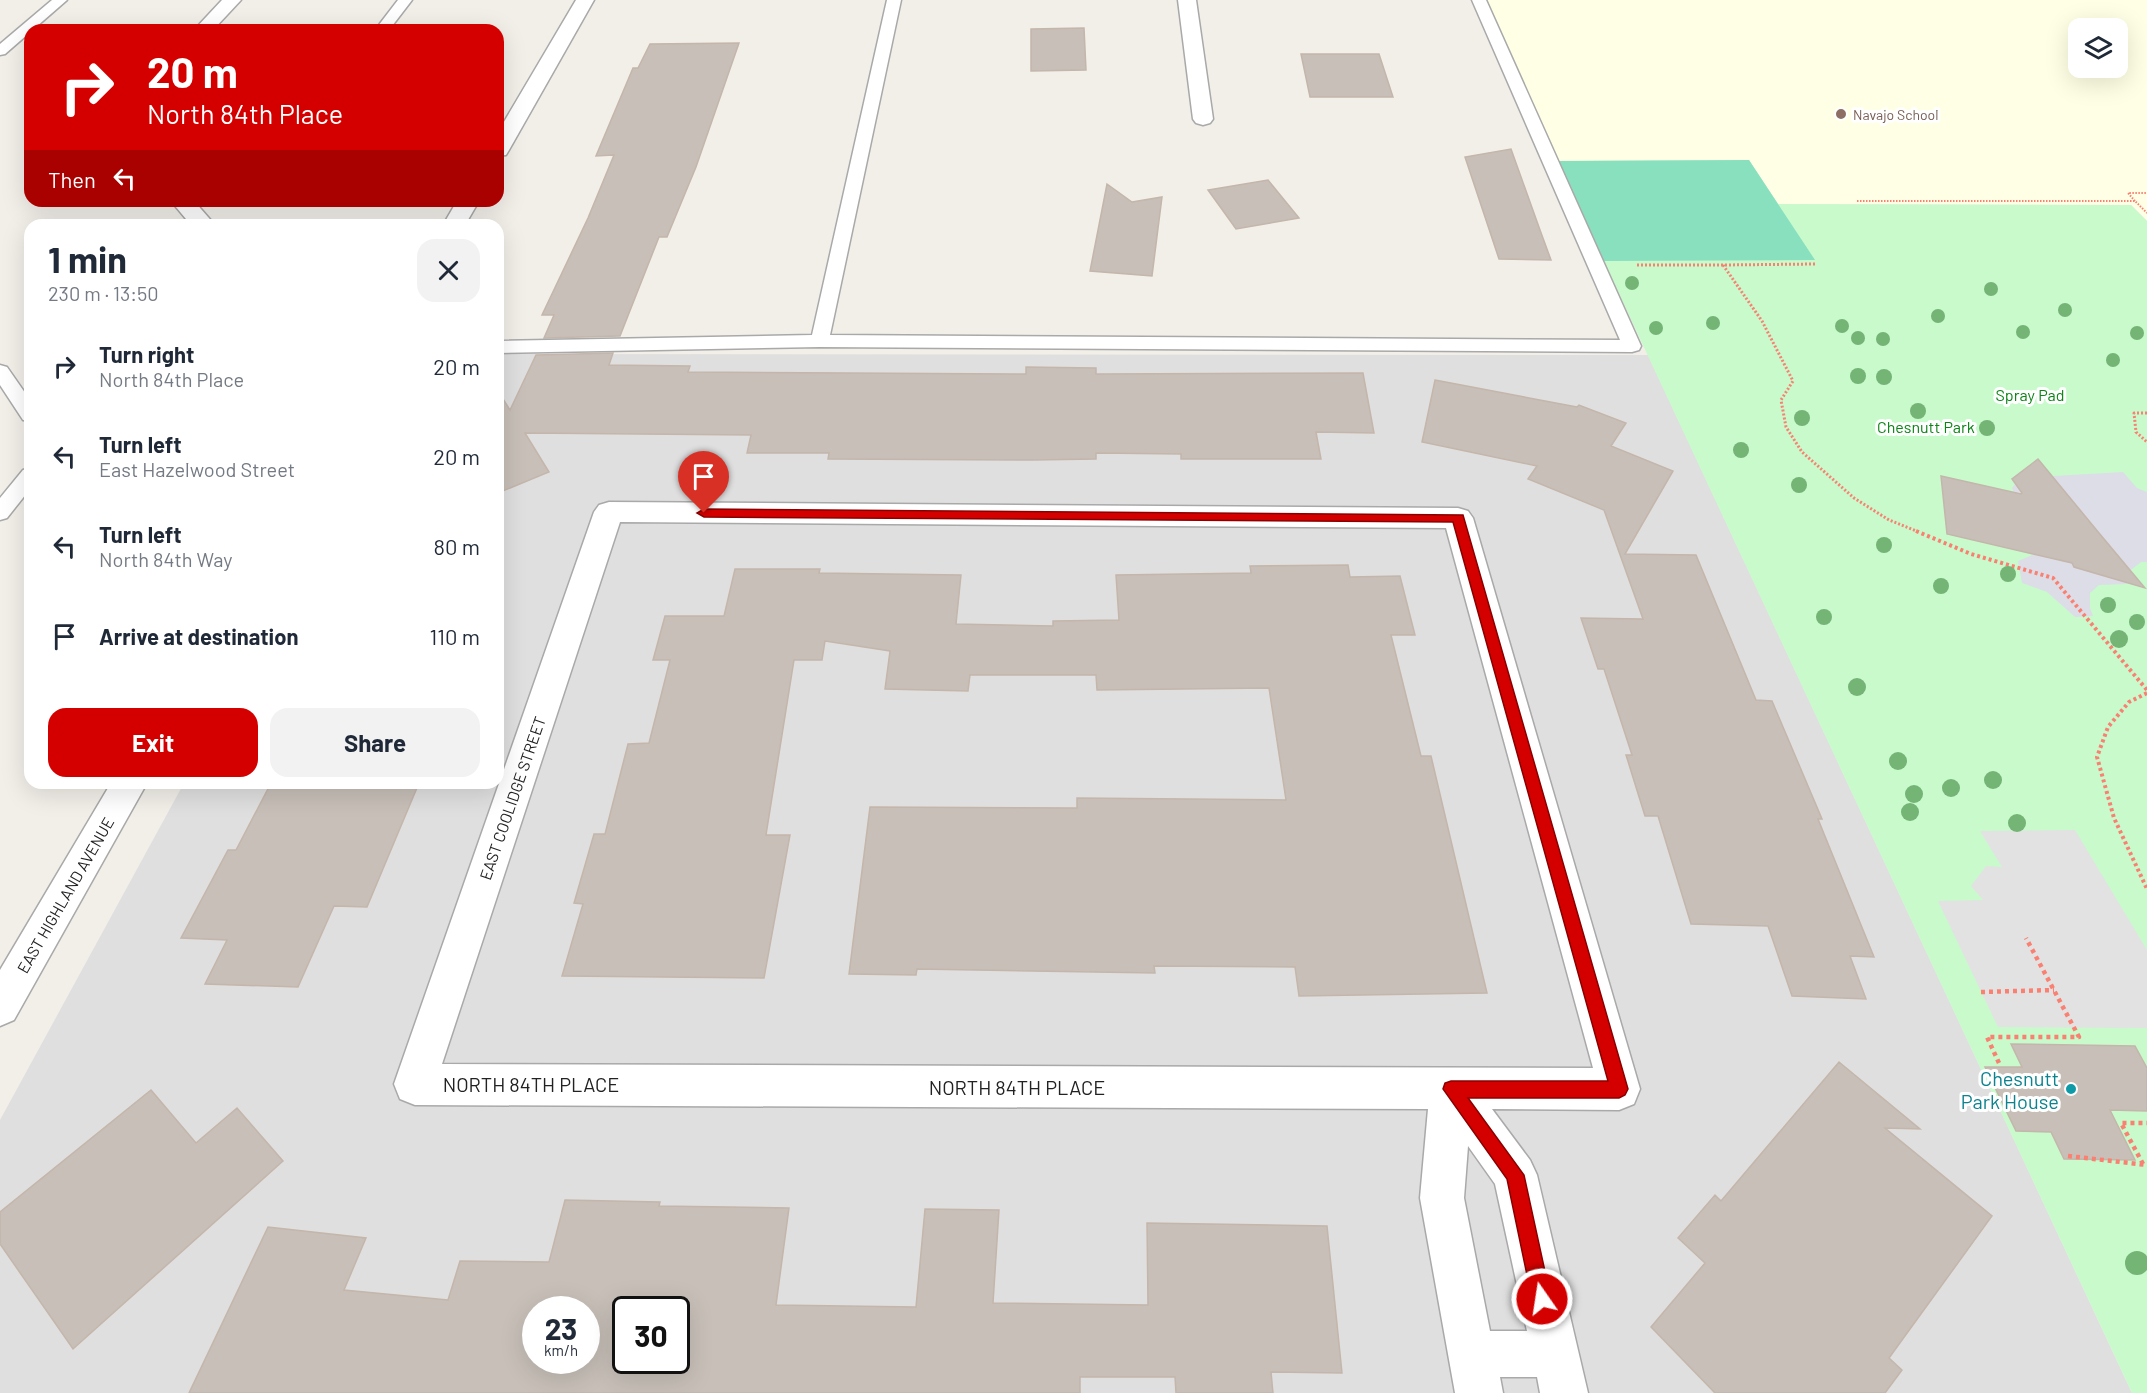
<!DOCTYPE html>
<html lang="en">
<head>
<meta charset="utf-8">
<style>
  :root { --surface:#fff; --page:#f2f2f3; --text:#1f2937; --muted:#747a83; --accent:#d40000 }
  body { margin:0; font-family:Barlow,sans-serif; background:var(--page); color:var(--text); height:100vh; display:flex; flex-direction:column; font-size:22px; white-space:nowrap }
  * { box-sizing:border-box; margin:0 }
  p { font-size:20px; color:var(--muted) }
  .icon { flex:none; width:33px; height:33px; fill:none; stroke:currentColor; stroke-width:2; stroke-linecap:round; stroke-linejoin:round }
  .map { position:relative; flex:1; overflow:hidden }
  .panel { position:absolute; left:24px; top:219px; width:480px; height:570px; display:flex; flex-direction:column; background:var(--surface); border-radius:18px; box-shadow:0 6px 24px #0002 }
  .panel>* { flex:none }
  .guide { position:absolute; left:24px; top:24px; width:480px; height:183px; border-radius:18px; box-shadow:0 6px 24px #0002; background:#d40000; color:#fff; overflow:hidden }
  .controls { position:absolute; left:2068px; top:18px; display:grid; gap:12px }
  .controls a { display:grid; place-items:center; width:60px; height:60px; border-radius:12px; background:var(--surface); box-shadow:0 6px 24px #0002; font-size:30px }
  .speed { position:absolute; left:522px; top:1296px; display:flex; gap:12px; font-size:30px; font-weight:700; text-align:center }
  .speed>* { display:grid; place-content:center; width:78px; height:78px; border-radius:50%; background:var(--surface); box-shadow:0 6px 24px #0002; line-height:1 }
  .speed small { font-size:15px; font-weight:400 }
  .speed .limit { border:3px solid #111; border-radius:9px; background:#fff; color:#111 }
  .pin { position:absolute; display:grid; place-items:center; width:51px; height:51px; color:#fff; margin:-62px -26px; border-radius:50% 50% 50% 0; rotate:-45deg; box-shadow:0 0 6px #0007 }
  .pin .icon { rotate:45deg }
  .me { position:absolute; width:66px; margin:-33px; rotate:347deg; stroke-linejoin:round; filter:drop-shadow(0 0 4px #0008) }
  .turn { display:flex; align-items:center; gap:21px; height:126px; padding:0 24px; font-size:27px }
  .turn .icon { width:78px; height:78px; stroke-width:2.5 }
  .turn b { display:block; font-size:42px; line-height:51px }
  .then { display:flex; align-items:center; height:57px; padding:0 24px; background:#0003; gap:12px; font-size:22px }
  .round { display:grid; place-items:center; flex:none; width:63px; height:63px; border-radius:18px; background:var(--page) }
  .headline { display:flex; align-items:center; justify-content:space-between; height:102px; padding:0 24px }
  h1 { font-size:36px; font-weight:700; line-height:45px }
  .cta { display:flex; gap:12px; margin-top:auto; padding:12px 24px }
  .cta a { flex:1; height:69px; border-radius:18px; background:var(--accent); color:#fff; font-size:24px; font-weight:700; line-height:69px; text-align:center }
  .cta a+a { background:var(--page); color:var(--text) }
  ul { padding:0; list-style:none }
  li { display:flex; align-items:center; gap:18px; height:90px; padding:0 24px }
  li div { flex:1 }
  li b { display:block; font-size:22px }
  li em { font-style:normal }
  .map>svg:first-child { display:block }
  .residential { fill:#e0dfdf; fill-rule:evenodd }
  .education { fill:#ffffe5; fill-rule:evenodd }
  .park { fill:#c8facc }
  .pitch { fill:#88e0be }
  .parking { fill:#e2e2e2 }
  .plaza { fill:#dddde8 }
  .building { fill:#c7bfb8; stroke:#c4b6ab; stroke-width:1.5; fill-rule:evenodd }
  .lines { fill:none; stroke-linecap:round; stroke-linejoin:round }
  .service-casing { stroke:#a9a9a9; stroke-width:3 }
  .minor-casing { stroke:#a9a9a9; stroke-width:3 }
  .path-far3 { stroke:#fa8072; stroke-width:2; stroke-dasharray:1.5 1.5; stroke-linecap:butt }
  .path-far2 { stroke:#fa8072; stroke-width:3; stroke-dasharray:2 2; stroke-linecap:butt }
  .path-far1 { stroke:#fa8072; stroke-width:4; stroke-dasharray:3 3; stroke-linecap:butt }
  .path { stroke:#fa8072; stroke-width:4.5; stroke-dasharray:4 4; stroke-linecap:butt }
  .service { fill:#fff; fill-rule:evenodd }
  .minor { fill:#fff; fill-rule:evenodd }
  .tree { fill:#74b475 }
  .route { fill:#d40000; stroke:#8a0000; stroke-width:1.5 }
  .education-dot { fill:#8d6e63; stroke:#fff; stroke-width:2 }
  .culture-dot { fill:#0f9aa8; stroke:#fff; stroke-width:2 }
  .labels { text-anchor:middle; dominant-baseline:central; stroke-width:6; stroke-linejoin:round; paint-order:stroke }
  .far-education-label { font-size:14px; fill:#785e54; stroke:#fff; text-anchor:start }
  .park-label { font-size:16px; fill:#0c8416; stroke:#fff }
  .street-label { font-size:16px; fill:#222; stroke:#fff }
  .near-culture-label { font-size:20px; fill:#0d838f; stroke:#fff; text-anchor:end }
  .near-street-label { font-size:20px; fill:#222; stroke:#fff }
</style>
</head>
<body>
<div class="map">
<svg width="2147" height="1393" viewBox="0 0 2147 1393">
  <rect width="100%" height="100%" fill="#f2efe9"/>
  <path class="residential" d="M498,354L1648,355L2132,1393H0V1120L184,783H498ZM536,1310H586V1360H536ZM626,1310H676V1360H626Z"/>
  <path class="education" d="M1481,0H2147V221L2131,205L1778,204L1749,160L1557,161ZM2079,28H2118V68H2079Z"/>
  <path class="park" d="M1749,160L1778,204L2131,205L2147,221V1393H2132L1557,161Z"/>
  <path class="pitch" d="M1749,160L1815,260L1603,261L1557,161Z"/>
  <path class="parking" d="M2075,830L2147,950V1028L1998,1027L1938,901L1983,900L1971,886L1986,866L2002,867L1980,831Z"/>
  <path class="plaza" d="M2123,472L2137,488L2147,492V562H2141L2122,577L2127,584L2099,585L2090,593V608L2093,616L2075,617L2047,592L2022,583L2018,561L2049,548L2020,506L2012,488L2020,478Z"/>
  <path class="building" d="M1084,28L1086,70L1031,71V29Z
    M739,43L696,167L667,237H659L620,336L544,338L554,315H542L588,218L614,155L596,156L633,68H638L650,44Z
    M1301,54H1379L1393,97H1310Z
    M1511,149L1540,230L1551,260L1499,259L1465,157Z
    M1268,180L1299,218L1236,229L1208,190Z
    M1107,184L1132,202L1162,197L1152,276L1090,271Z
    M613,353L609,365L690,366L688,372L1026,374V367L1096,368V374L1363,373L1374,433L1316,432L1321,459H1181V454L1096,453V459L1033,460L828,459L829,453H747L751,435L525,433L549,472L498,493V391L510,410L536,355Z
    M1435,380L1577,407L1579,405L1626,423L1611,446L1673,471L1625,554L1696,555L1756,700L1772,701L1822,819H1818L1874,957L1850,956L1866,999L1792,996L1768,926L1691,924L1658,816H1645L1626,755H1632L1604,669H1598L1581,618L1643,619L1604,510L1528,479L1537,466L1422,442Z
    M2038,459L2099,533L2145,588L2074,567L2072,563L1947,534L1941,476L2021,494L2022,493L2012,479Z
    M1348,565L1350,577L1400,576L1415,635H1391L1421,756H1431L1487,993L1299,996L1295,967L1154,966L1155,973L917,969L916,975L849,974L870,807L1077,808V798L1286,800L1269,688L1097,690L1096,675H970L968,691L885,689L890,651L825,641L822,660H794L766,835H790L764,978L562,976L583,904L574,903L594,834H605L628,744L649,743L670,660H653L665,616H724L735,569H820L819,573L961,575L956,624L1053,626V621L1119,620L1116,575L1251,573L1250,566Z
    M271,783H419L367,907L334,906L298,987L205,984L227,940L181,938L228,850H236Z
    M2011,1044L2135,1046L2147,1068V1111L2110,1110L2135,1160L2064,1159L2051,1132L2016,1131L1985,1067H2022Z
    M1839,1062L1920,1129L1885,1128L1992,1216L1889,1358L1902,1370L1885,1393H1715L1651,1327L1705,1263L1678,1238L1715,1195L1721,1201Z
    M151,1090L196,1143L237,1108L283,1161L73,1349L0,1244V1212Z
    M565,1200L660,1202L659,1206L789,1208L776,1305L916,1307L925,1209L999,1210L993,1303L1148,1305L1147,1223L1327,1226L1342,1373L1271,1372L1273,1393H1176L1175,1377H1080V1393H189L268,1227L366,1238L344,1290L448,1300L460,1261L549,1262ZM536,1310H586V1360H536ZM626,1310H676V1360H626Z"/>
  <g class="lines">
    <defs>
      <path id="service" d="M52,0H67L5,54L0,55V44Z
        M398,0H412L389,30H375Z
        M887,0H901L830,335L1620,340L1472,0H1486L1641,346L1639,350L1632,352L820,347L498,353V341L812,335Z
        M0,365L7,367L30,400V421L23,420L0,385Z
        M30,468V489L7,518L0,520V498L23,470Z"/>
      <path id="minor" d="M222,0H241L213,30H194Z
        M576,0H594L509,150L506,155L498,156V132Z
        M1178,0H1196L1213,119L1210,123L1203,125L1196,123L1193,119Z
        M171,201H194L215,225H191Z
        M457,201H479L465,225H443Z
        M609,502L1458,508L1468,511L1473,518L1640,1089L1634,1104L1619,1110L1492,1109L1530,1160L1537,1175L1588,1393H1540L1537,1377H1500L1503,1393H1455L1420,1198L1428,1109L415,1105L400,1099L394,1084L594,512L599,505ZM620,522L1446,528L1593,1068L442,1064ZM1468,1146L1495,1184L1527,1331H1490L1464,1198Z
        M111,783H147L14,1020L0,1026V970Z"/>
    </defs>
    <use href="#service" class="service-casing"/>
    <use href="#minor" class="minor-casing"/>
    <path class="path-far3" d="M1857,201H2135L2147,213
      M2135,201L2128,193H2147"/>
    <path class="path-far2" d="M1815,264L1723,265L1762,321L1793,381L1781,400L1786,427L1802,452L1854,498L1889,520L1919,532
      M1637,265H1723
      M2147,413H2134L2136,432L2147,442"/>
    <path class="path-far1" d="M1916,531L1971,554L2053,578L2147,690
      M2147,693L2129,702L2108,727L2097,757L2114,818L2147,889"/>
    <path class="path" d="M1981,992L2054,990
      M1999,1063L1987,1037H2079L2026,938
      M2068,1156L2147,1165
      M2143,1164L2121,1123H2147"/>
    <use href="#service" class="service"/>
    <use href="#minor" class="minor"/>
  </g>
  <g class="tree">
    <circle cx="1632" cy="283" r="7"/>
    <circle cx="1991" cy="289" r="7"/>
    <circle cx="2065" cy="310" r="7"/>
    <circle cx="1938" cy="316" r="7"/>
    <circle cx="1713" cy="323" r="7"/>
    <circle cx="1842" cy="326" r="7"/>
    <circle cx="1656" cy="328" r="7"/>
    <circle cx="2023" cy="332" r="7"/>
    <circle cx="2137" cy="333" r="7"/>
    <circle cx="1858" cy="338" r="7"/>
    <circle cx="1883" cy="339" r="7"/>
    <circle cx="2113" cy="360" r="7"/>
    <circle cx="1858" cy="376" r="8"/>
    <circle cx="1884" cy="377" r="8"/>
    <circle cx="1918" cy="411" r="8"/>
    <circle cx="1802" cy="418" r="8"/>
    <circle cx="1987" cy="428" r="8"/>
    <circle cx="1741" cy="450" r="8"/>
    <circle cx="1799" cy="485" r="8"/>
    <circle cx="1884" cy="545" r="8"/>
    <circle cx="2008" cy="574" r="8"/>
    <circle cx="1941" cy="586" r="8"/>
    <circle cx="2108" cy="605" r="8"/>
    <circle cx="1824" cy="617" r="8"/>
    <circle cx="2137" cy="622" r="8"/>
    <circle cx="2119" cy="639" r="9"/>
    <circle cx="1857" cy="687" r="9"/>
    <circle cx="1898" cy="761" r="9"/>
    <circle cx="1993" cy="780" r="9"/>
    <circle cx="1951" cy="788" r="9"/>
    <circle cx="1914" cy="794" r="9"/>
    <circle cx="1910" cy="812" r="9"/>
    <circle cx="2017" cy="823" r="9"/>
    <circle cx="2137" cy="1263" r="12"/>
  </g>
  <path class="route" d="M704,509L1463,515L1628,1089L1625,1095L1619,1098H1468L1524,1175L1551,1299L1549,1306L1542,1309L1535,1306L1532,1299L1507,1179L1443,1089L1445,1083L1451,1081H1608L1453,522L704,517L697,513Z"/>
  <circle class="education-dot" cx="1841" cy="114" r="6"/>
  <circle class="culture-dot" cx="2071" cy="1089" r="6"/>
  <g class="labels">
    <g class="far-education-label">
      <text x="1853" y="114">Navajo School</text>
    </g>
    <g class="park-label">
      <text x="2030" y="394">Spray Pad</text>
      <text x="1926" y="426">Chesnutt Park</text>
    </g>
    <g class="street-label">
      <text transform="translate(512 798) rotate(-71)">EAST COOLIDGE STREET</text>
      <text transform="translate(65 895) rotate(-60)">EAST HIGHLAND AVENUE</text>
    </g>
    <g class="near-culture-label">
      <text x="2059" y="1078">Chesnutt<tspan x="2059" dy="23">Park House</tspan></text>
    </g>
    <g class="near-street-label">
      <text x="531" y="1084">NORTH 84TH PLACE</text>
      <text x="1017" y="1087">NORTH 84TH PLACE</text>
    </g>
  </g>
</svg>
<div class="controls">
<a><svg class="icon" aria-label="layers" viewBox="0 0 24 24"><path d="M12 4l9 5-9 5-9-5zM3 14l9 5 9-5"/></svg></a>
</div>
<div class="speed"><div>23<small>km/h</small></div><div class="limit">30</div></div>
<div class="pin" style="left:704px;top:513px;background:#d93025"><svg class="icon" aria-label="arrive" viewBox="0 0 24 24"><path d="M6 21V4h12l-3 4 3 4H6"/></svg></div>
<svg class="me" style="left:1542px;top:1299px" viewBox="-20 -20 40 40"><circle r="17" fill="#d40000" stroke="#fff" stroke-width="3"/><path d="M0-11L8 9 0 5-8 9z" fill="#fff"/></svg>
<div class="guide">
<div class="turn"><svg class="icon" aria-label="right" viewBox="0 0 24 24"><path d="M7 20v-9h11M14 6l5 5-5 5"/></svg><div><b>20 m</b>North 84th Place</div></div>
<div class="then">Then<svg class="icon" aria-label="left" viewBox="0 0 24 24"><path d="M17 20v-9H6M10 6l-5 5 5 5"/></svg></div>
</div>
<section class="panel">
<div class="headline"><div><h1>1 min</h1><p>230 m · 13:50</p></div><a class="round"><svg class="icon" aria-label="close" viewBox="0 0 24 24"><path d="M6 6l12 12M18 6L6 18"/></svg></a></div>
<ul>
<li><svg class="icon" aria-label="right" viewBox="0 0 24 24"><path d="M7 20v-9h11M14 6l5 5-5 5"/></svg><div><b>Turn right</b><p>North 84th Place</p></div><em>20 m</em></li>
<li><svg class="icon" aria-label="left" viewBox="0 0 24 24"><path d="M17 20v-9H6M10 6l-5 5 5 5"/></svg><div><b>Turn left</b><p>East Hazelwood Street</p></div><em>20 m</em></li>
<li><svg class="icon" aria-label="left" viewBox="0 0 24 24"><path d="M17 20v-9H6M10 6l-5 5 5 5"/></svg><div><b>Turn left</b><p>North 84th Way</p></div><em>80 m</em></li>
<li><svg class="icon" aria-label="arrive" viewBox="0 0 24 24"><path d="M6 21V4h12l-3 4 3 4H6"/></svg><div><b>Arrive at destination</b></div><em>110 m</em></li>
</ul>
<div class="cta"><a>Exit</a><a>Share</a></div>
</section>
</div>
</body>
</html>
